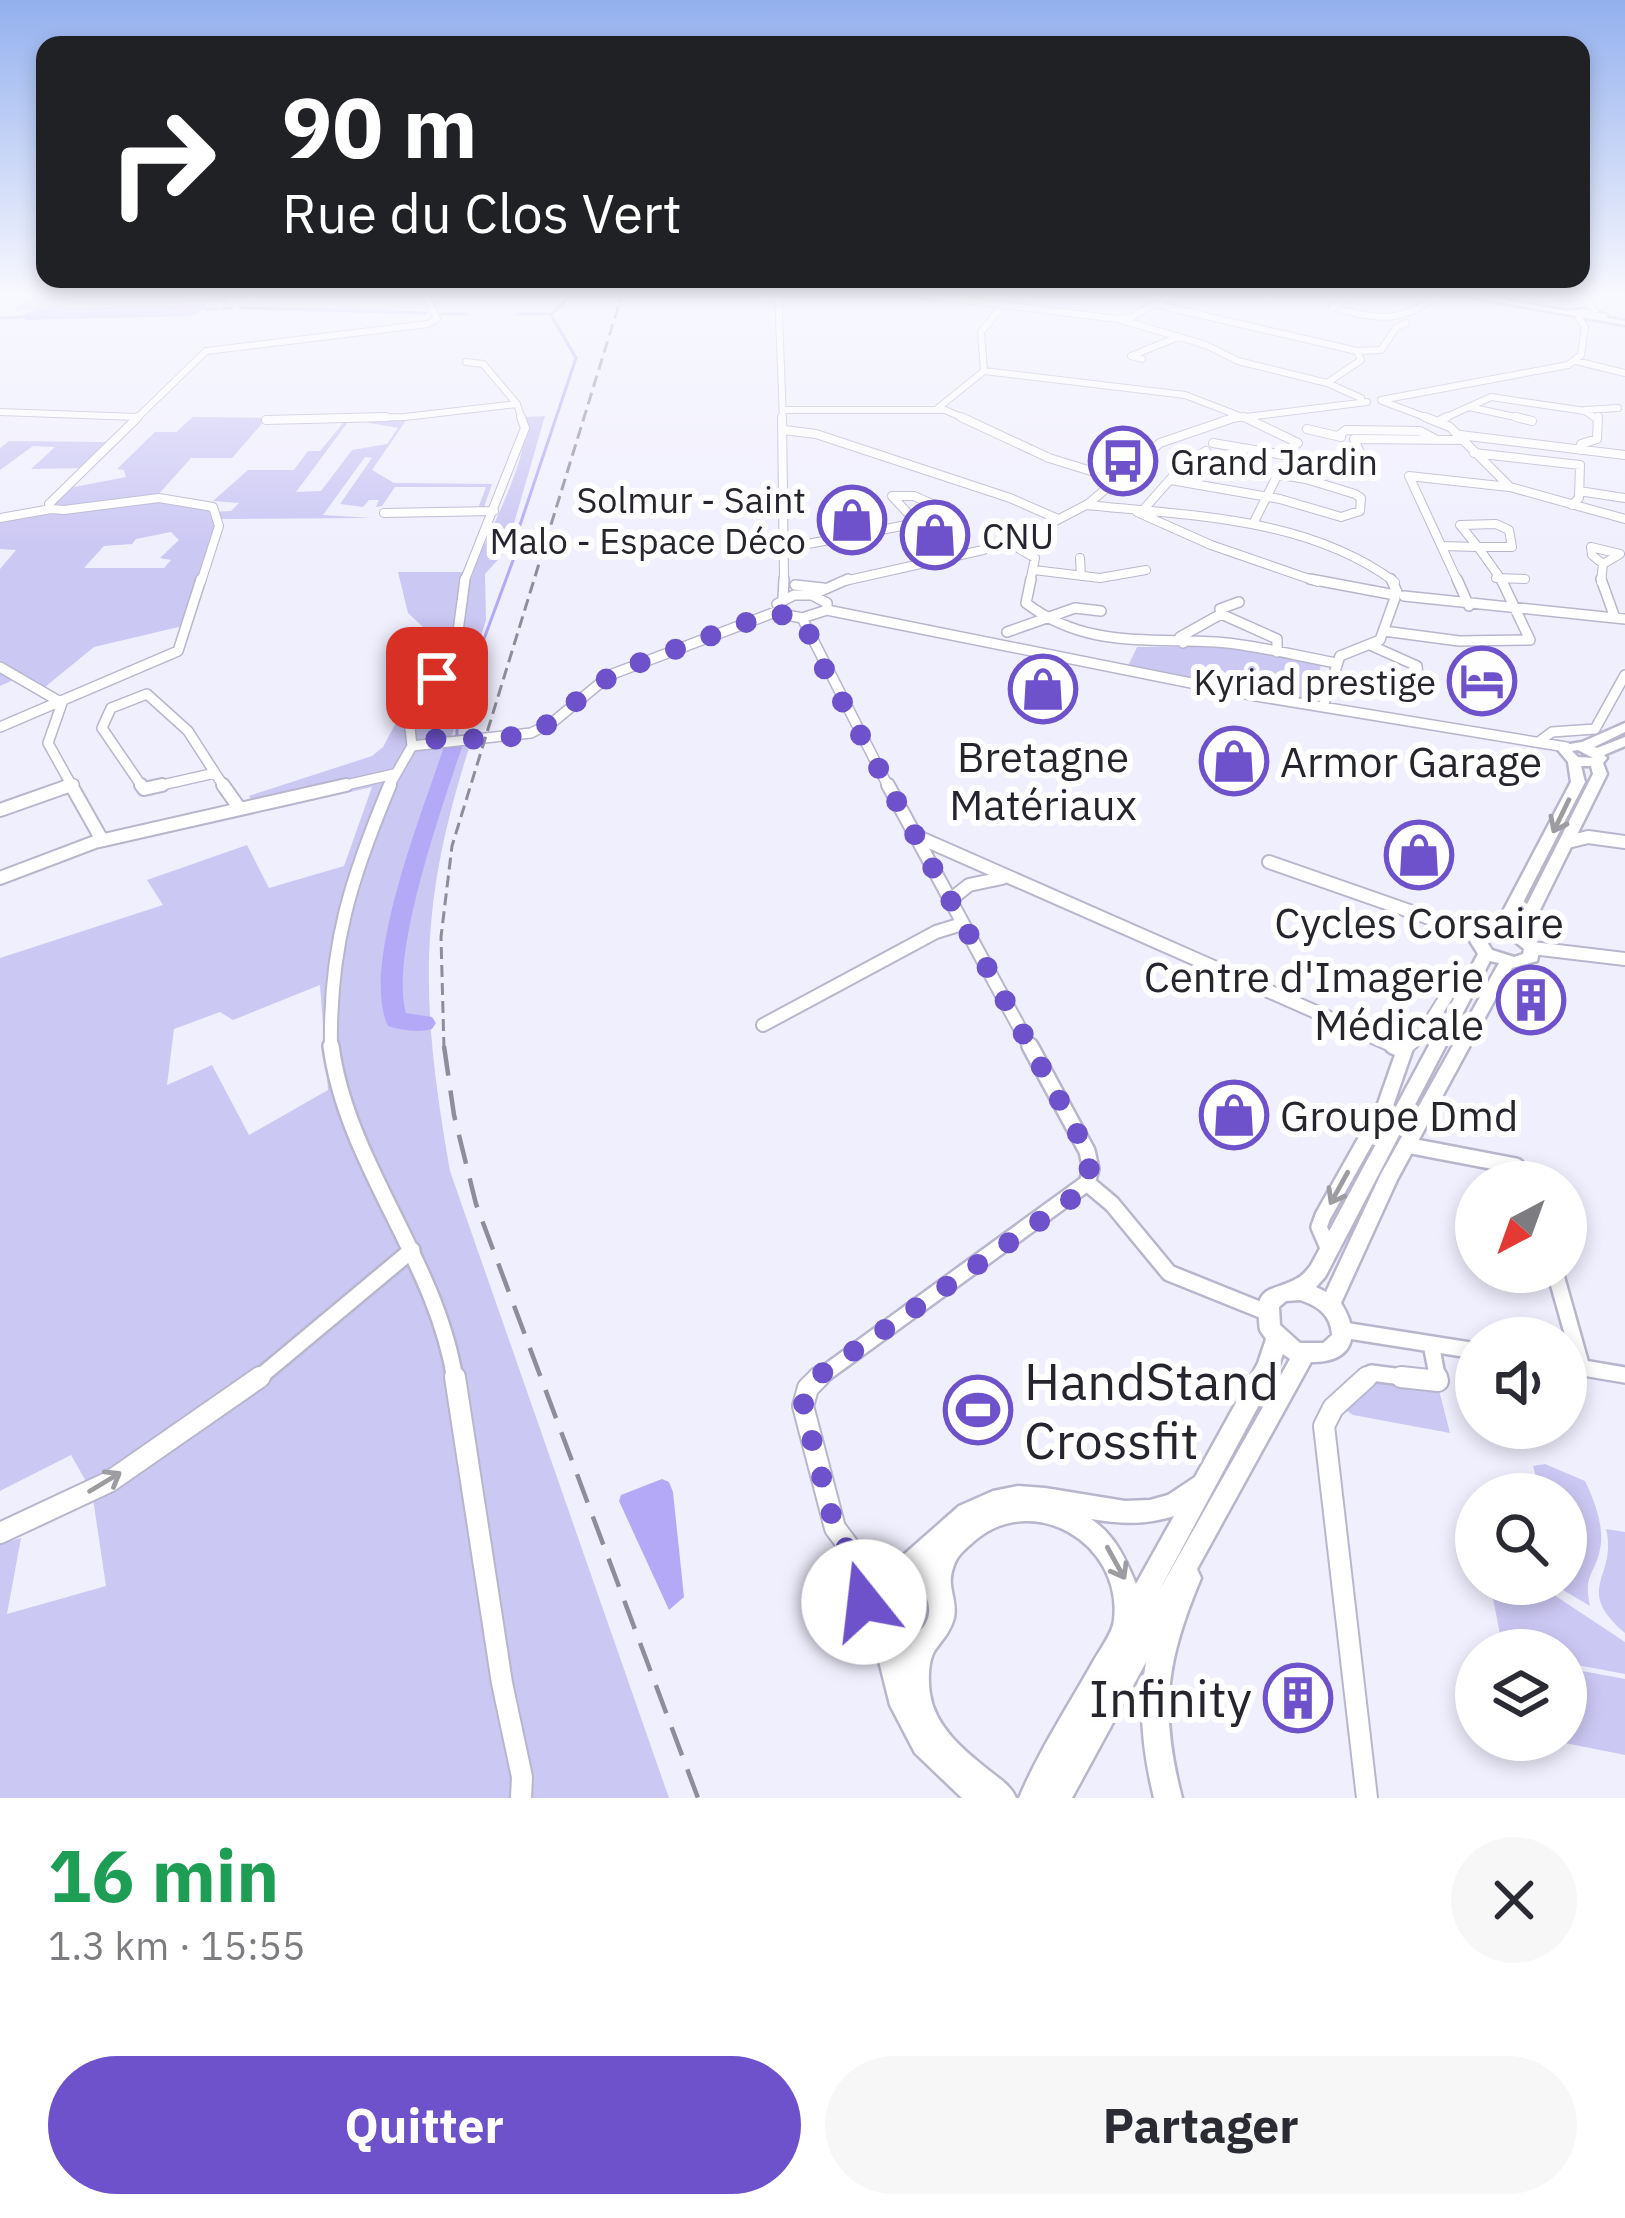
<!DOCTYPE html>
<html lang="fr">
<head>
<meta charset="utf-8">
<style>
  :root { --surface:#fff; --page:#f7f7f7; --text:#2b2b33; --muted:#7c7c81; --accent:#6d52cb }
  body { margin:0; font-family:"IBM Plex Sans",sans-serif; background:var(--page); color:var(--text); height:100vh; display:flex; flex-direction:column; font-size:45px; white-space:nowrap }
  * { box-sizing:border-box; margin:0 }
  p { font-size:39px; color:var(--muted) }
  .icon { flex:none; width:66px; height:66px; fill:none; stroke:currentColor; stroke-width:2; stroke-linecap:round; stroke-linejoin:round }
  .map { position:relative; height:1798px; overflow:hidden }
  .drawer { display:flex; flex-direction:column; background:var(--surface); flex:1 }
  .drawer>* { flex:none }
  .banner { position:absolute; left:36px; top:36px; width:1554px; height:252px; border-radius:24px; box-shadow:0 6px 18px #0003; background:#202124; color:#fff; overflow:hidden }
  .needle { width:78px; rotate:221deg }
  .tools { position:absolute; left:1455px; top:1161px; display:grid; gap:24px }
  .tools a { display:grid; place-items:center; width:132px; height:132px; border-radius:50%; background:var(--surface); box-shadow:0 6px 18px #0003; font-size:60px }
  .pin { position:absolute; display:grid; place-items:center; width:102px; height:102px; color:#fff; margin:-51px; border-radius:24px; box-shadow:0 6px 18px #0006 }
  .me { position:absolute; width:132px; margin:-66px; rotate:344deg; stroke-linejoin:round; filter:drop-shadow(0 0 9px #0008) }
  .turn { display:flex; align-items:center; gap:42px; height:252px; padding:0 48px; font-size:54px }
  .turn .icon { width:156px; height:156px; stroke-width:2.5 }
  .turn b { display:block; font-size:84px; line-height:102px }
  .round { display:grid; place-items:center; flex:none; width:126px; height:126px; border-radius:63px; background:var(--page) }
  .overview { display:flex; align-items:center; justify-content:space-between; height:204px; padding:0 48px }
  h1 { font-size:72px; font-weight:700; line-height:90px; color:#1e9e55 }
  .action { display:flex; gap:24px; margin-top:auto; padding:24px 48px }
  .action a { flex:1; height:138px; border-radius:72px; background:var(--accent); color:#fff; font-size:48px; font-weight:700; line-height:138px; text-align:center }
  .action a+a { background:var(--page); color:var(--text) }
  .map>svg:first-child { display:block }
  .green { fill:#ccc8f4; fill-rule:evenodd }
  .water { fill:#b3a9f7 }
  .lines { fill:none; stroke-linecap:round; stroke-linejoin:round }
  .stream { stroke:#b3a9f7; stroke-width:3 }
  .river { fill:#b3a9f7; fill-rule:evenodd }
  .minor-far5-casing { stroke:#b8b6cd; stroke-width:8 }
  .minor-far4-casing { stroke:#b8b6cd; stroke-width:10 }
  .minor-far3-casing { stroke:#b8b6cd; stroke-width:12 }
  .minor-far2-casing { stroke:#b8b6cd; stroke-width:16 }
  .minor-far1-casing { stroke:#b8b6cd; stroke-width:20 }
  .minor-casing { stroke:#b8b6cd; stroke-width:24 }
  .major-casing { stroke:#b8b6cd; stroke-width:5 }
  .minor-far5 { stroke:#fff; stroke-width:6 }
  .minor-far4 { stroke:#fff; stroke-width:8 }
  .minor-far3 { stroke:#fff; stroke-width:9 }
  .minor-far2 { stroke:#fff; stroke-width:12 }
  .minor-far1 { stroke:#fff; stroke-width:15 }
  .minor { stroke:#fff; stroke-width:20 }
  .major { fill:#fff; fill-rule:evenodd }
  .rail-far1 { stroke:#8e8d99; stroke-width:3; stroke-dasharray:12 6; stroke-linecap:butt }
  .rail { stroke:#8e8d99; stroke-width:4.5; stroke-dasharray:30 15; stroke-linecap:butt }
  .oneway { stroke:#9d9da1 }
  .route { stroke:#6d52cb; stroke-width:21; stroke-dasharray:0 37.8 }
  .labels { text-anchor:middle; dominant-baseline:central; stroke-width:12; stroke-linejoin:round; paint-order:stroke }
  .far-poi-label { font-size:36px; fill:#26252e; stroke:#fefefe; text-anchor:start }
  .poi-label { font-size:42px; fill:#26252e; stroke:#fefefe }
  .near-poi-label { font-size:51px; fill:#26252e; stroke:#fefefe; text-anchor:start }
</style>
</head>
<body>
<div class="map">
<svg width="1625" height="1798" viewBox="0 0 1625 1798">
  <rect width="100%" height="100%" fill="#f0effe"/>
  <path class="green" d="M35,291H232L226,302L14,310Z
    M545,416L506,551L485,574L486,620L477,648L453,690L454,729L448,745L466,742L469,748C417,911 421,1005 450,1171L669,1798H0V1544L21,1538L7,1614L106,1586L92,1492L71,1455L0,1491V958L163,905L147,880L247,845L269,888L344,866L372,787L268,811L255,809L249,796L372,756L383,747L436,648V639L408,613L398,572H462L476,543L472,572C489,532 529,460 526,417ZM320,985L328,1090L249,1135L212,1065L167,1085L174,1029L220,1012L233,1020Z
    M193,417L267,418L232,458H191L157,496L208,507L211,512L231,511L239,503L213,501L248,470H294L308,451H320L344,422H348L296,492L321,491L352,450L387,444L398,428L359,421L407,419L372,470L394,483L492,484L484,507L479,506L486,487H395L382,506L376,507L379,500H369L363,507L340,504L372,458L365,457L323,515L372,518L222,519L198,603L183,626L94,647L45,687L25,675L0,686V569L16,550L0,549V519L53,504L69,488L126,477L124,470L117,469L155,432H176ZM171,532L179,540L160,558L171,560L164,568H84L104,546L132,544L136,539Z
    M9,441L107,442L83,468L31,469L55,447L33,446L0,470V448Z
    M1137,647H1231L1321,665L1311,700L1128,666Z
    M1382,1381L1439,1390L1450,1433L1353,1415L1346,1410L1371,1385Z
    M1545,1464L1585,1481C1594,1499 1605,1528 1600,1549C1595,1575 1583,1574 1590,1606L1553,1584H1566V1494H1541L1533,1466Z
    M1606,1529L1625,1532V1633C1572,1587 1618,1579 1606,1529Z
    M1545,1589L1625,1642V1674L1566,1663V1650H1503L1492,1593L1528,1595Z
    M1566,1668L1625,1679V1755L1550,1740H1566Z"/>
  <path class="water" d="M203,304L210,306L192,316L26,320L22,315L38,309Z
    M662,1479L669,1482L673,1492L684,1597L669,1610L619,1501L621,1495Z"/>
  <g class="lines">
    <path class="stream" d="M242,308L426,313
      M222,309L232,308
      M206,310L218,309
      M439,314H467
      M518,314H551
      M0,318L22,317
      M457,736V695L481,647L518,547L517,534L576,358L551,315L575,291"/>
    <path class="river" d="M454,739L463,744C443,804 389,955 406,1013L432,1017L436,1023L432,1029C418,1033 401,1030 388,1026C361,971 417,826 437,767L445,744Z"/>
    <defs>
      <path id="minor-far5" d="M778,291L783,420
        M890,291L1118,319L1206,345L1238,361L1327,383L1361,398
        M1580,291L1595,312
        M1343,301L1332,307C1373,320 1408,325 1439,291
        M1154,304L1357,351L1361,360L1327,383
        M1119,319L1132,317L1177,291
        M1357,351L1381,350L1396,328L1406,323
        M1142,359L1131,356L1178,337
        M1576,361L1625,373
        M466,362L483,364L517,404L522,420
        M984,371L1185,395L1250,420
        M1381,400L1568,365L1581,355L1585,327L1579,318
        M1382,401L1433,420
        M1469,407L1529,420
        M938,408L984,371L981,332L1004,304
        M784,410H945L968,420
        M1585,410L1618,408
        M0,412L137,417
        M135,420L206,351L428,324L437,319L424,291
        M266,420L405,417L517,404
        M1223,420L1367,402
        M1440,420L1491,397L1585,411L1598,420"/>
      <path id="minor-far4" d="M138,417L49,504L51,509L64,510L159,498L213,507L219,526L201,582
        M782,417L784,582
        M961,417L1049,458L1117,479
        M1244,417L1298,443L1285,452
        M1425,417L1450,427L1510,487L1625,519
        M1516,417L1532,421
        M266,420L386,417
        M1439,421L1447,417
        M1307,429L1341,437
        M784,430L816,434L1010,498L1058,519
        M1460,435L1625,455
        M1338,436L1346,430L1420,431L1435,439
        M1213,443L1325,462
        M1580,450L1581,444L1597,439L1598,417
        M1474,453L1580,465L1579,498L1572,505
        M1348,456L1362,457L1354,439L1464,440
        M1171,480L1280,499L1341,517L1360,511L1361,498L1355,494L1306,479L1192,461
        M1579,491L1625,498
        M892,496H914L948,511L917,523Z
        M1087,505C1192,516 1307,517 1395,582
        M1143,510L1183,465L1206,451
        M1137,512L1211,545L1318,582
        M384,513L494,511
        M0,518L51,509
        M1254,522L1280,470
        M1496,524L1509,530L1512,547H1478L1460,525Z
        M1008,542L1035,558L1030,582
        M1442,546L1478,547
        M1478,547L1503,582
        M1591,547L1620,554L1603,564L1592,555Z
        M787,548L917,523
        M1080,558L1081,576
        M1034,570L1100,578L1146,570
        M1496,578L1525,579
        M464,582L525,428L521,417
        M840,582L983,550L1042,528L1088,504L1160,443L1236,417
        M1458,582L1409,476L1509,487
        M1601,582L1603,564"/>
      <path id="minor-far3" d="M1031,579L1026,603C1084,648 1147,638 1216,642C1257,645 1297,656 1337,663
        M1310,579L1390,594
        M1391,579L1397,592
        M1457,579L1469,606
        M1601,579L1615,618
        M795,585L823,588
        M794,595H812L827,603V610L802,618L782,614L777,604Z
        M812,595L848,579
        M1404,596L1625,619
        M783,598L784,579
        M827,610L1256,696L1566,747
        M1221,614L1220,609L1239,602
        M802,618L889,788
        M1384,631L1459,641L1530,640L1501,579
        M1007,632L1075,608L1101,611
        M1183,643L1180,637L1221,614L1277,639V652
        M0,667L62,703
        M1331,683L1419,694L1417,666L1370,645
        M62,703L48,743L73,788
        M1323,707L1340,656L1380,640L1395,598
        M0,727L178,651L201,579
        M1540,741L1552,732L1595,729L1625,675
        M412,746L410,728L457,639L465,579
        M215,773L225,788
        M63,788L74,784
        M143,788L102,728L111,708L147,694L188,731L215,773
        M149,788L215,773
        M333,788L394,774
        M388,788L412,746L531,733L553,722L610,675L778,611"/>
      <path id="minor-far2" d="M71,785L102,840
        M141,785L144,789L162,785
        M223,785L240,809
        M888,785L1031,1049
        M0,810L71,785
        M916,836L1400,1049
        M1568,842L1588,837L1625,842
        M1269,862L1478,935
        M0,878L95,842L346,785
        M950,900L969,885L1002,878
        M1532,948L1625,959
        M763,1025L936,932L962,924
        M331,1049C329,946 351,878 390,785
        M1405,1049L1424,1032L1451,989L1473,981"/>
      <path id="minor-far1" d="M331,1046C347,1165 437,1261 455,1380
        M1030,1046L1087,1151L1091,1169L1087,1183
        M1393,1046L1403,1050
        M1406,1145L1516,1166L1529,1182
        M1087,1183L1112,1204L1169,1273L1266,1312
        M1329,1250L1319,1227L1323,1216L1385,1106L1406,1046
        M1555,1272L1582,1368
        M1343,1330L1476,1351
        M1431,1344L1438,1380
        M1566,1365L1625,1375
        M256,1380L412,1250
        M816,1380L1087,1183
        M1364,1380L1371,1373L1426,1380"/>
      <path id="minor" d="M455,1377L502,1683L522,1777L521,1798
        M819,1377L808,1388L803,1406L835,1528L874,1580
        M1401,1377L1438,1381L1437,1377
        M0,1533L109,1482L260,1377
        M1367,1798L1324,1426L1333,1408L1367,1377"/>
      <path id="major" d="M1439,291H1455L1568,311L1584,309L1607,315V318L1625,321V325Z
        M1625,723V732L1594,747L1597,748L1625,737V746L1604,755L1607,758L1603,763L1607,774L1533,924L1532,939L1540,948L1537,961L1512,968L1397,1180L1341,1303C1362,1336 1352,1363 1311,1362L1197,1569L1201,1578C1166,1662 1159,1709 1182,1798H1154C1143,1752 1138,1709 1146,1662L1072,1798H1019C1039,1750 1069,1705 1094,1660C1101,1648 1113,1632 1114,1620C1123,1542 1030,1488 971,1544C964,1550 957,1556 954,1565C945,1587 958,1598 954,1618C950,1632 943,1639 935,1650C928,1660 928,1681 930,1694C935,1728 966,1752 991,1772C1001,1780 1011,1786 1016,1798H962L915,1753L890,1705L877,1653L861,1640L852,1617V1601L862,1579L876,1566L900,1558L959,1506L993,1491L1018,1486L1045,1488L1125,1501L1150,1500L1168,1495L1195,1477L1258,1363L1266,1339C1259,1328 1260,1333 1259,1320C1255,1284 1273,1292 1296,1279C1303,1276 1306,1271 1311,1265L1478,954L1468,938C1477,927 1490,924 1501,915L1571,782L1568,762L1558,750L1564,745L1582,742ZM1578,750L1593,758L1578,757L1572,751ZM1581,766H1591L1593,774L1517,924V930L1505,928L1515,918L1585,782ZM1491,935L1512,939L1524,949L1523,954L1514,957L1492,950L1485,939ZM1490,961L1499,963L1381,1174L1326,1292L1316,1287L1325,1277ZM1300,1300C1318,1306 1331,1315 1332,1335L1323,1343H1300L1280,1325L1279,1307L1286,1301ZM1283,1354L1290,1359L1159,1591L1276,1373ZM1174,1516L1136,1584C1125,1558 1115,1535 1091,1519C1121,1524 1145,1525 1174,1516ZM903,1582C942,1587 935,1642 898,1635C866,1630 870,1586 903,1582Z"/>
    </defs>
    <use href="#minor-far5" class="minor-far5-casing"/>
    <use href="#minor-far4" class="minor-far4-casing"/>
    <use href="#minor-far3" class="minor-far3-casing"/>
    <use href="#minor-far2" class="minor-far2-casing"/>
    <use href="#minor-far1" class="minor-far1-casing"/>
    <use href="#minor" class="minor-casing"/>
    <use href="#major" class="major-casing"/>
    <use href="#minor-far5" class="minor-far5"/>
    <use href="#minor-far4" class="minor-far4"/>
    <use href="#minor-far3" class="minor-far3"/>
    <use href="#minor-far2" class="minor-far2"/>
    <use href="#minor-far1" class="minor-far1"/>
    <use href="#minor" class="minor"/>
    <use href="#major" class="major"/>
    <path class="rail-far1" d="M444,1049L441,937L452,846L623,291"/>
    <path class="rail" d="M444,1046L454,1115L476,1204L698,1798"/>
  </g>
  <defs><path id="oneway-shaft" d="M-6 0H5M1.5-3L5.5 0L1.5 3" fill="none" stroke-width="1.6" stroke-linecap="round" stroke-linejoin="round" transform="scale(3)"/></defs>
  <g class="oneway">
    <use href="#oneway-shaft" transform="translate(1561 816) rotate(116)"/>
    <use href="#oneway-shaft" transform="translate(1339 1188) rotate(119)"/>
    <use href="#oneway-shaft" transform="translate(105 1482) rotate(-31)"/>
    <use href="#oneway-shaft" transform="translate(1116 1563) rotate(61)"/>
  </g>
  <linearGradient id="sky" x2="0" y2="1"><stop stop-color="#93b0ee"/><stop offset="0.54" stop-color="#f8f8ff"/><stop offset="1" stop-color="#f8f8ff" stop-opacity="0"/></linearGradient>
  <rect width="1625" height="543" fill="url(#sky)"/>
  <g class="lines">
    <path class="route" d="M437,678L418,717L424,736L444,741L521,736L553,722L594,686L626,668L771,613L802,618L824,668L1087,1151L1090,1176L1070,1200L821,1374L808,1388L803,1406L835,1528L842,1543L874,1580L864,1602"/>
  </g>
  <defs>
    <symbol id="bus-ring" viewBox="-11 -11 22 22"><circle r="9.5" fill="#fefefe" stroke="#6d52cb" stroke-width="1.5"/><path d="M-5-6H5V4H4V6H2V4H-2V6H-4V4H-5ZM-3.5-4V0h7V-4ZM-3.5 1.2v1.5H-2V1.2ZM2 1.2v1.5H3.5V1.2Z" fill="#6d52cb"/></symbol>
    <symbol id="shop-ring" viewBox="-11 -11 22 22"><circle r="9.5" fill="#fefefe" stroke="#6d52cb" stroke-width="1.5"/><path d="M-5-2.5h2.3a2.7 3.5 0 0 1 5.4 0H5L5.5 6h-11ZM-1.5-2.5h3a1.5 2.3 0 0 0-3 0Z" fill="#6d52cb"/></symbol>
    <symbol id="hotel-ring" viewBox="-11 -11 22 22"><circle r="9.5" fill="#fefefe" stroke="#6d52cb" stroke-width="1.5"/><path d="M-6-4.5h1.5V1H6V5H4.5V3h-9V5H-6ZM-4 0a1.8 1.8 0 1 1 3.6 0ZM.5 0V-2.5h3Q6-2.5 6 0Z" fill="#6d52cb"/></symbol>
    <symbol id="building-ring" viewBox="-11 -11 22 22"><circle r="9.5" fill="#fefefe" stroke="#6d52cb" stroke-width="1.5"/><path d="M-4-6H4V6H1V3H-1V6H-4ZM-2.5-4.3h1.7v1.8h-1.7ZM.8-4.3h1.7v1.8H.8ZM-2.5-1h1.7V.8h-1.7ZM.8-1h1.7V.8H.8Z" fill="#6d52cb"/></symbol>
    <symbol id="stadium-ring" viewBox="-11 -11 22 22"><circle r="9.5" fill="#fefefe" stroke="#6d52cb" stroke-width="1.5"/><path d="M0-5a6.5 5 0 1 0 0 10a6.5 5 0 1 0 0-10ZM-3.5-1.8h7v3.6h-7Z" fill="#6d52cb"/></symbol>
  </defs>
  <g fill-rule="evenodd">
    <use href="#bus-ring" x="1085" y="423" width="76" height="76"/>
    <use href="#shop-ring" x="814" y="482" width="76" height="76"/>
    <use href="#shop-ring" x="897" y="497" width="76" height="76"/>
    <use href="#hotel-ring" x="1444" y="643" width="76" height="76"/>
    <use href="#shop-ring" x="1005" y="651" width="76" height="76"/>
    <use href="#shop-ring" x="1196" y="723" width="76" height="76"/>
    <use href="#shop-ring" x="1381" y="817" width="76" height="76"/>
    <use href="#building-ring" x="1493" y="962" width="76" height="76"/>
    <use href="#shop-ring" x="1196" y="1077" width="76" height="76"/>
    <use href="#stadium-ring" x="940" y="1372" width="76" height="76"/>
    <use href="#building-ring" x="1260" y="1660" width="76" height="76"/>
  </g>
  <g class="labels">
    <g class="far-poi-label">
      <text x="1170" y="461">Grand Jardin</text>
      <text x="806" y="499" text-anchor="end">Solmur - Saint<tspan x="806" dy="41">Malo - Espace Déco</tspan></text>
      <text x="982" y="535">CNU</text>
      <text x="1436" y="681" text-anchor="end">Kyriad prestige</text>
    </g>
    <g class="poi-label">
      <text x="1043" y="756">Bretagne<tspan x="1043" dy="48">Matériaux</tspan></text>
      <text x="1280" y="761" text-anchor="start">Armor Garage</text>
      <text x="1419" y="922">Cycles Corsaire</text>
      <text x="1484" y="976" text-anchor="end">Centre d'Imagerie<tspan x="1484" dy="48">Médicale</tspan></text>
      <text x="1280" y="1115" text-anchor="start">Groupe Dmd</text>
    </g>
    <g class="near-poi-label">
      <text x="1024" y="1381">HandStand<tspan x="1024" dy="59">Crossfit</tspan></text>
      <text x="1252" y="1698" text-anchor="end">Infinity</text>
    </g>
  </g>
</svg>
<div class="tools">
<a><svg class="needle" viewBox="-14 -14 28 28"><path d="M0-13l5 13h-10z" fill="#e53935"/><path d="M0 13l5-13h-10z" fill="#7c7c81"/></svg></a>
<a><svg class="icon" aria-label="sound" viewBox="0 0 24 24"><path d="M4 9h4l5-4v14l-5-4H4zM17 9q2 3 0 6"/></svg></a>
<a><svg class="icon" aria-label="search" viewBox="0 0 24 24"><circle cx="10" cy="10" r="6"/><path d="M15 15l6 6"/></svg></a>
<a><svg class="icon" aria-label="layers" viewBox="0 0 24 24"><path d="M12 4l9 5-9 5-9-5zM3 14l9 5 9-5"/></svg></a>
</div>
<div class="pin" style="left:437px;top:678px;background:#d93025"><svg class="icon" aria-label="arrive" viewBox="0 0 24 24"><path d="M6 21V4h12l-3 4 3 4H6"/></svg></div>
<svg class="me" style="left:864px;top:1602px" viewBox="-20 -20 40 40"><circle r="19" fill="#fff"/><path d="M0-13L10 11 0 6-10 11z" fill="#6d52cb"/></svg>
<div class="banner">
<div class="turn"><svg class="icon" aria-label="right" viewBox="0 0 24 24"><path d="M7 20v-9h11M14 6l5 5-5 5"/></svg><div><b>90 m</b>Rue du Clos Vert</div></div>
</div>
</div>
<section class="drawer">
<div class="overview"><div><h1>16 min</h1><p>1.3 km · 15:55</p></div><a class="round"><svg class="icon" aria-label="close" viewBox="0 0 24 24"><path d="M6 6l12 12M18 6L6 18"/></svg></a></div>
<div class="action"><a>Quitter</a><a>Partager</a></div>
</section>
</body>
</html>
